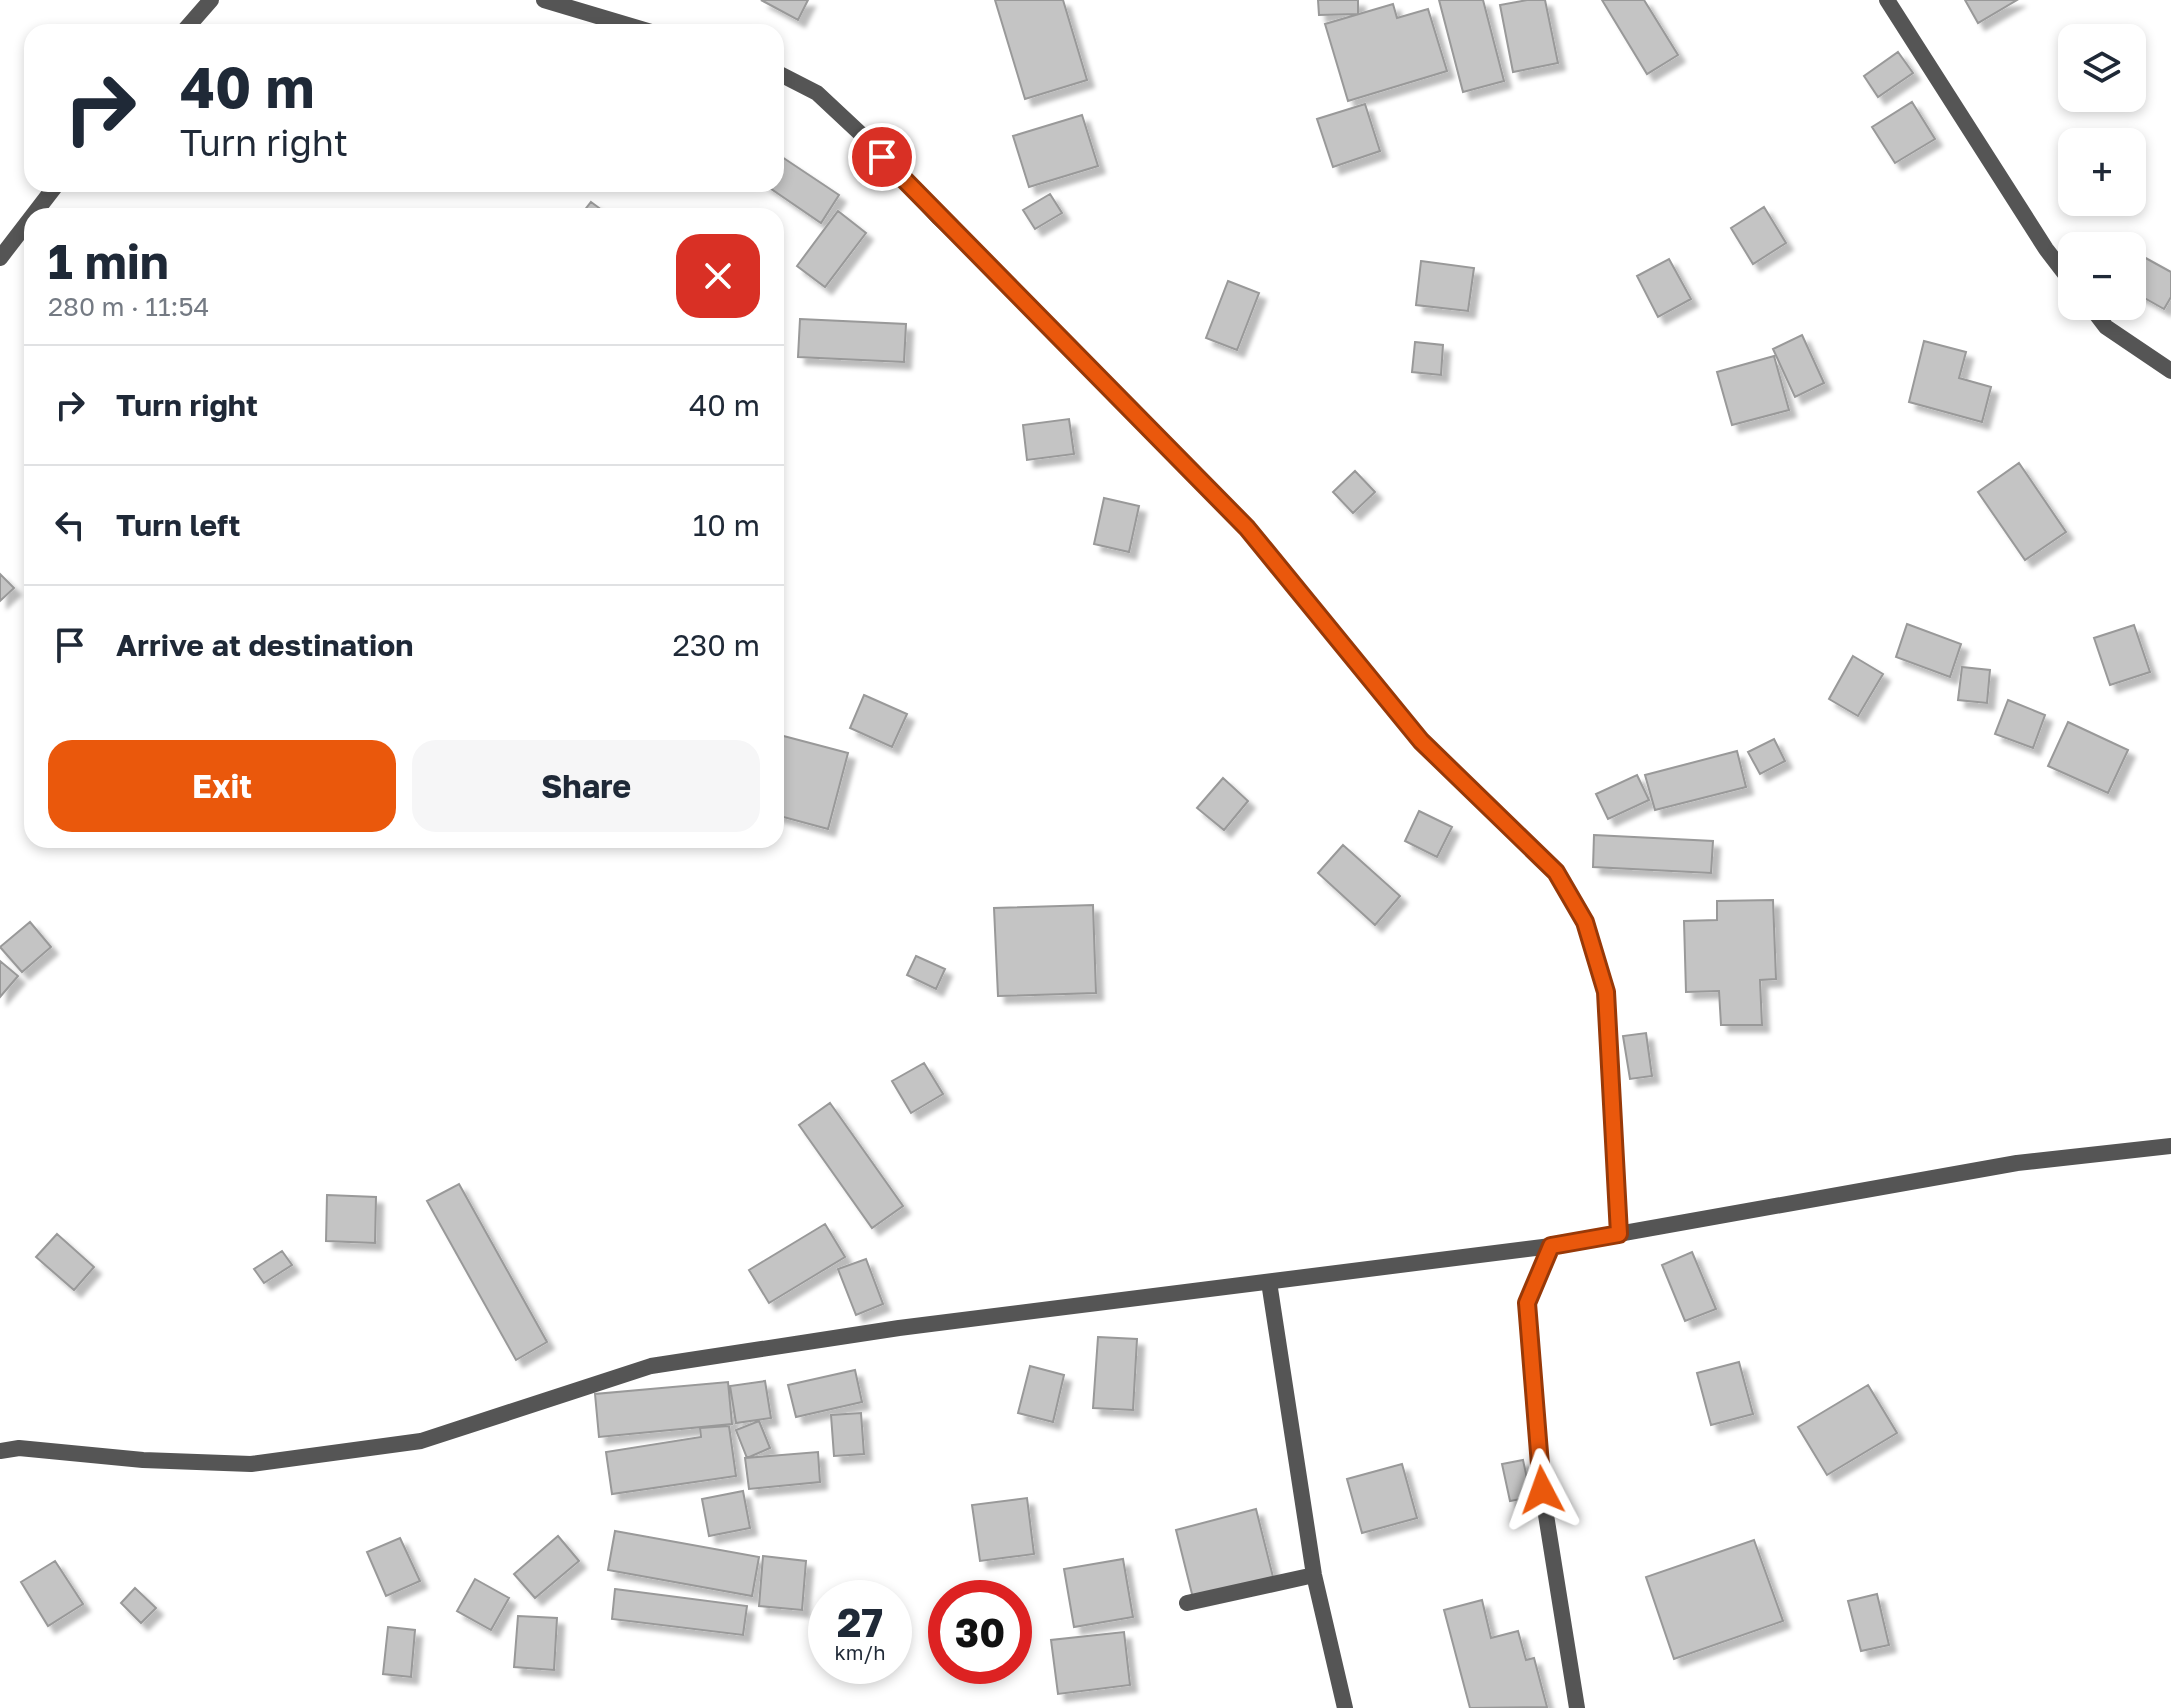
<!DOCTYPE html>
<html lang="en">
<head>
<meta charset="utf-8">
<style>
  :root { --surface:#fff; --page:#f6f6f7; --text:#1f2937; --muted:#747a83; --line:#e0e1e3; --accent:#ea580c }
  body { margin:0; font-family:"Golos Text",sans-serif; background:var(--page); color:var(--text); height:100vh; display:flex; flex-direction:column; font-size:30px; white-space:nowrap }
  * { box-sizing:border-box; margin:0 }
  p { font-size:26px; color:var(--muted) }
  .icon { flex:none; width:44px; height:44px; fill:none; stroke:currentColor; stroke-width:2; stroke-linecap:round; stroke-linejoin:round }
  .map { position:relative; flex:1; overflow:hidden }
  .drawer { position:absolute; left:24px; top:208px; width:760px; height:640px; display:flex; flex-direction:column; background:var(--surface); border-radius:24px; box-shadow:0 4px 12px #0003 }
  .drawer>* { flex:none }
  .banner { position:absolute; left:24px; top:24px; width:760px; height:168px; border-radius:24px; box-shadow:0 4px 12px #0003; background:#fff; color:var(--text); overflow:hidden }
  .fabs { position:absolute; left:2058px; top:24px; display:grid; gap:16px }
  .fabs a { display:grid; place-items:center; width:88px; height:88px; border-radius:16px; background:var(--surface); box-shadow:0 4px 12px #0003; font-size:40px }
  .speed { position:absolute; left:808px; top:1580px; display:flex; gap:16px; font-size:40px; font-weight:700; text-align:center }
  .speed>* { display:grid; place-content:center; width:104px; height:104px; border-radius:50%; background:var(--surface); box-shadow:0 4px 12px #0003; line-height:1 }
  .speed small { font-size:20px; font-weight:400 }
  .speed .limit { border:12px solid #d22; background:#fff; color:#111 }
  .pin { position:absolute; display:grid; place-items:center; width:68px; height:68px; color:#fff; margin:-34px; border:4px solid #fff; border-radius:50%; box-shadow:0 2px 8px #0007 }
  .me { position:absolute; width:88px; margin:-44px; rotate:356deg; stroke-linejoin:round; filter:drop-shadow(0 0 6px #0008) }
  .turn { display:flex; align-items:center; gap:28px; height:168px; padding:0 24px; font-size:36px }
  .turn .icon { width:104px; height:104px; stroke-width:2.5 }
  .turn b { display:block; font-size:56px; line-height:68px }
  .round { display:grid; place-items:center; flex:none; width:84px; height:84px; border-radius:24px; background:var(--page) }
  .summary { display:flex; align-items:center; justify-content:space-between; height:136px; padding:0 24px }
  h1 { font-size:48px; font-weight:700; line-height:60px }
  .primary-button { display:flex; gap:16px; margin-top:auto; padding:16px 24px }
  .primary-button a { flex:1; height:92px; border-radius:24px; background:var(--accent); color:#fff; font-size:32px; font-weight:700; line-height:92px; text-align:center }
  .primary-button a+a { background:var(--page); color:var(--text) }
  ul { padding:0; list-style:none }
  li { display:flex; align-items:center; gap:24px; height:120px; padding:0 24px; border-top:2px solid var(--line) }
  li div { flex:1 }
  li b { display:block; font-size:30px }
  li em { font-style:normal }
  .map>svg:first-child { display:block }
  .building { fill:#c4c4c4; stroke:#999; stroke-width:2; filter:url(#shadow) }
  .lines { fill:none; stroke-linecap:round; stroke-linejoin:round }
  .street { stroke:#555; stroke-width:16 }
  .route-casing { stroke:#983908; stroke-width:20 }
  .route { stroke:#ea580c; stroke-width:14 }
</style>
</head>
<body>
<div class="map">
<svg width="2171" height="1708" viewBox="0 0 2171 1708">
  <defs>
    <filter id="shadow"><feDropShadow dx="7" dy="7" stdDeviation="2" flood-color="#0004"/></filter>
  </defs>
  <rect width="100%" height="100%" fill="#fff"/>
  <path class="building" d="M761,0H808L798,20Z
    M995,0H1063L1087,80L1025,99Z
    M1318,0H1358V14L1319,15Z
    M1439,0H1483L1504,81L1463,92Z
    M1527,0H1545L1558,63L1513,72L1500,5Z
    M1602,0H1644L1678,55L1647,74Z
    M1965,0H2017L1978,23Z
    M1393,4L1397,18L1428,9L1447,71L1348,101L1325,24Z
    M1898,52L1913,73L1878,97L1864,76Z
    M1912,102L1935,139L1895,163L1872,127Z
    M1365,104L1380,151L1333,167L1317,119Z
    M1082,115L1098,166L1029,187L1013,136Z
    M776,153L839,195L821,223L764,184H776Z
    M1050,194L1062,213L1035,229L1023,210Z
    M591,202L610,216H580Z
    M1764,207L1786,243L1753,264L1731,228Z
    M838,211L866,233L825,287L797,266Z
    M2142,256L2171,272V297L2164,309L2132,291V274Z
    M1669,259L1691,299L1658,317L1637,276Z
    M1421,261L1474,268L1468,311L1416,305Z
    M1228,281L1259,293L1237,350L1206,338Z
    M800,319L906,324L904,362L798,357Z
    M1802,335L1824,383L1795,397L1773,349Z
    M1924,341L1966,352L1959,378L1991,387L1982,422L1909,402Z
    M1415,342L1443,345L1441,375L1412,372Z
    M1774,356L1789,410L1732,425L1717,372Z
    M1069,419L1074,454L1027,460L1023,425Z
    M2019,463L2066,532L2025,560L1978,492Z
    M1355,471L1375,492L1353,513L1333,492Z
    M1104,498L1139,506L1129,552L1094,544Z
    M0,574L14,588L0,601Z
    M1907,624L1961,644L1950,677L1896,657Z
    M2134,625L2150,672L2110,685L2094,638Z
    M1853,656L1883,674L1858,716L1829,699Z
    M1962,667L1990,670L1987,703L1958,700Z
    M864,695L907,714L892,747L850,728Z
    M2008,700L2045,715L2033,748L1995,734Z
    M2068,722L2128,750L2108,793L2048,766Z
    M776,734L848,753L828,829L776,815Z
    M1774,739L1785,761L1760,774L1748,752Z
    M1737,751L1746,787L1655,810L1645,775Z
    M1637,775L1649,800L1608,819L1596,794Z
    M1223,778L1248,801L1224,830L1197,808Z
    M1419,811L1452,827L1437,857L1405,841Z
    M1594,835L1713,841L1711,873L1593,867Z
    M1343,845L1400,896L1375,925L1318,873Z
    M1773,900L1776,979L1760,980L1762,1025H1721L1719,991L1686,992L1684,921L1717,920V901Z
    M1093,905L1096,993L998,996L994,908Z
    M30,922L51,947L22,972L0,947Z
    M916,956L945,969L936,989L907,975Z
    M0,961L18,976L0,997Z
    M1646,1033L1652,1076L1630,1079L1623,1036Z
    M924,1063L943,1094L911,1113L892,1081Z
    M830,1103L903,1206L872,1228L799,1125Z
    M459,1184L547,1342L516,1360L427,1201Z
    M327,1195L376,1197L375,1243L326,1241Z
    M825,1224L845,1257L769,1303L749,1270Z
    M57,1234L94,1267L74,1290L36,1257Z
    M282,1251L292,1265L264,1283L254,1269Z
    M1692,1252L1716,1309L1685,1321L1662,1265Z
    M866,1259L883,1304L856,1315L838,1269Z
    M1098,1337L1137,1339L1133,1410L1093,1408Z
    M1739,1362L1753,1414L1711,1425L1697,1373Z
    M1030,1366L1064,1375L1053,1422L1018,1413Z
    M855,1370L862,1402L796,1417L788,1385Z
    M765,1381L771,1418L736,1423L730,1386Z
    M728,1382L732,1424L599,1437L595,1394Z
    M1868,1385L1897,1433L1827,1475L1798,1427Z
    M861,1413L864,1454L834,1456L831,1415Z
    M759,1421L770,1448L747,1458L736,1430Z
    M729,1426L736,1476L612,1494L606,1452L701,1437L700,1428Z
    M818,1452L820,1482L749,1489L745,1458Z
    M1523,1460L1531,1497L1510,1501L1502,1464Z
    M1402,1464L1417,1518L1362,1533L1347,1479Z
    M743,1491L750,1528L709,1536L702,1499Z
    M1027,1498L1034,1554L980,1561L972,1505Z
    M1256,1509L1273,1577L1193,1598L1176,1530Z
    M615,1531L759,1557L752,1596L608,1570Z
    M558,1536L579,1561L535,1598L514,1574Z
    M400,1538L420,1581L386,1596L367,1552Z
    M1754,1540L1783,1621L1674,1659L1646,1577Z
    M763,1556L806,1561L802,1610L759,1606Z
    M1123,1559L1133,1617L1074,1627L1064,1569Z
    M55,1561L83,1604L48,1626L21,1582Z
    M475,1579L509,1598L491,1630L457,1611Z
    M135,1588L156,1608L141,1623L121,1603Z
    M615,1589L747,1606L743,1635L612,1619Z
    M1877,1594L1889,1645L1861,1651L1848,1601Z
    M1482,1600L1491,1638L1518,1631L1526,1660L1534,1658L1547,1707L1470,1708L1444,1610Z
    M518,1616L557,1618L554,1670L514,1667Z
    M388,1627L415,1630L411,1677L383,1674Z
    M1124,1632L1130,1685L1058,1694L1051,1640Z"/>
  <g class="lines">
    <path class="street" d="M544,0L651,32
      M1887,0L2046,249L2072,283
      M183,32L211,0
      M776,72L817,93L863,136L939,218L1002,277L1247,528L1421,741L1556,872L1585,922L1606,992L1619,1234
      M0,258L57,184
      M2090,306L2106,327L2171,371
      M1551,1246L1527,1303L1542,1490L1577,1708
      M1269,1282L1314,1575L1345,1708
      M0,1451L19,1448L143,1460L251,1464L421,1441L651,1366L899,1328L1551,1246L2017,1163L2171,1146
      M1187,1603L1314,1575"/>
  </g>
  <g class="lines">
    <defs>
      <path id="route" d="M882,157L1247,528L1421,741L1556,872L1585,922L1606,992L1619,1234L1551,1246L1527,1303L1542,1490"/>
    </defs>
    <use href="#route" class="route-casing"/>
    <use href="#route" class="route"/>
  </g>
</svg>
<div class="fabs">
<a><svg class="icon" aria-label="layers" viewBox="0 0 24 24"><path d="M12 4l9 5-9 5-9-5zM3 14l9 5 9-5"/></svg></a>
<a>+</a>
<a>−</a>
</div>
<div class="speed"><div>27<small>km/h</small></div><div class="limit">30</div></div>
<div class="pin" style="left:882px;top:157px;background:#d93025"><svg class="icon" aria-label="arrive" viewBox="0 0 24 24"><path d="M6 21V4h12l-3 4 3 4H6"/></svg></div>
<svg class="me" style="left:1542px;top:1490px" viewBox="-20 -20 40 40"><path d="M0-17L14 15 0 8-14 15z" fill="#ea580c" stroke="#fff" stroke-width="4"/></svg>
<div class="banner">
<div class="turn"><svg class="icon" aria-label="right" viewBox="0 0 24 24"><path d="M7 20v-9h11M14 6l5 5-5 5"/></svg><div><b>40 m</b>Turn right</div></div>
</div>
<section class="drawer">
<div class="summary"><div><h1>1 min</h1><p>280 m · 11:54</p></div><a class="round" style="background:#d93025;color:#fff"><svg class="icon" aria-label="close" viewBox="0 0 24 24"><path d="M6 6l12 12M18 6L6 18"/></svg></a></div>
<ul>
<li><svg class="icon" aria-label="right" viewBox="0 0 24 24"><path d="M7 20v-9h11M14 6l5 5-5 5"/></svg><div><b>Turn right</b></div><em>40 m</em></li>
<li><svg class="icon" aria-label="left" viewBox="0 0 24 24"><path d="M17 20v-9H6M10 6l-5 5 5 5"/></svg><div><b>Turn left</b></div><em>10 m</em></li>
<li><svg class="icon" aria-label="arrive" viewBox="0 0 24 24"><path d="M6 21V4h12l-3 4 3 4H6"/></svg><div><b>Arrive at destination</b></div><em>230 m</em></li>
</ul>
<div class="primary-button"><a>Exit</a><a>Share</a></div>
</section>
</div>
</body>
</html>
